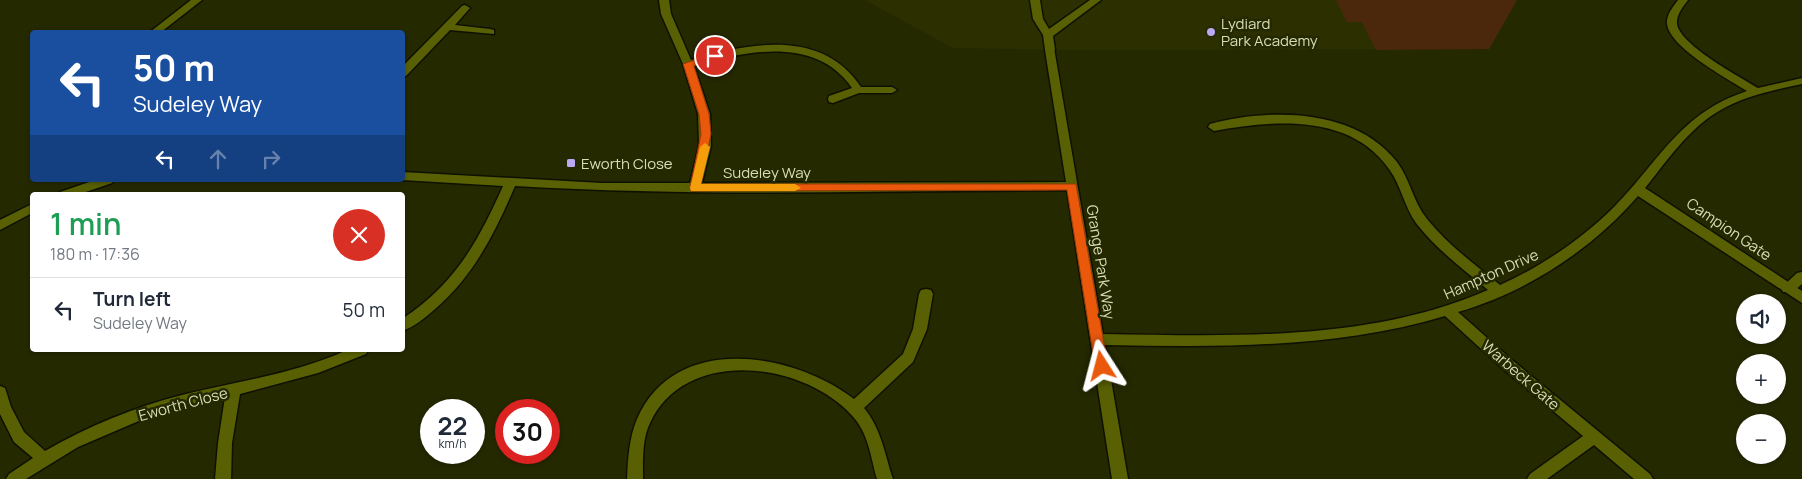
<!DOCTYPE html>
<html lang="en">
<head>
<meta charset="utf-8">
<style>
  :root { --surface:#fff; --page:#f6f6f7; --text:#1f2937; --muted:#747a83; --line:#e0e1e3 }
  body { margin:0; font-family:Manrope,sans-serif; background:var(--page); color:var(--text); height:100vh; display:flex; flex-direction:column; font-size:19px; white-space:nowrap }
  * { box-sizing:border-box; margin:0 }
  p { font-size:16px; color:var(--muted) }
  .icon { flex:none; width:28px; height:28px; fill:none; stroke:currentColor; stroke-width:2; stroke-linecap:round; stroke-linejoin:round }
  .map { position:relative; flex:1; overflow:hidden }
  .side { position:absolute; left:30px; top:192px; width:375px; height:160px; display:flex; flex-direction:column; background:var(--surface); border-radius:5px; box-shadow:0 1px 4px #0004 }
  .side>* { flex:none }
  .top-card { position:absolute; left:30px; top:30px; width:375px; height:152px; border-radius:5px; box-shadow:0 1px 4px #0004; background:#1a4fa0; color:#fff; overflow:hidden }
  .buttons { position:absolute; left:1736px; top:294px; display:grid; gap:10px }
  .buttons a { display:grid; place-items:center; width:50px; height:50px; border-radius:50%; background:var(--surface); box-shadow:0 1px 4px #0004; font-size:25px }
  .speed { position:absolute; left:420px; top:399px; display:flex; gap:10px; font-size:25px; font-weight:700; text-align:center }
  .speed>* { display:grid; place-content:center; width:65px; height:65px; border-radius:50%; background:var(--surface); box-shadow:0 1px 4px #0004; line-height:1 }
  .speed small { font-size:12px; font-weight:400 }
  .speed .limit { border:8px solid #d22; background:#fff; color:#111 }
  .pin { position:absolute; display:grid; place-items:center; width:42px; height:42px; color:#fff; margin:-21px; border:2px solid #fff; border-radius:50%; box-shadow:0 1px 5px #0007 }
  .me { position:absolute; width:55px; margin:-28px; rotate:351deg; stroke-linejoin:round; filter:drop-shadow(0 0 4px #0008) }
  .turn { display:flex; align-items:center; gap:18px; height:105px; padding:0 20px; font-size:22px }
  .turn .icon { width:65px; height:65px; stroke-width:2.5 }
  .turn b { display:block; font-size:35px; line-height:42px }
  .lanes { display:flex; align-items:center; height:48px; padding:0 20px; background:#0003; justify-content:center; gap:25px; direction:ltr }
  .lanes .off { opacity:.35 }
  .round { display:grid; place-items:center; flex:none; width:52px; height:52px; border-radius:26px; background:var(--page) }
  .head { display:flex; align-items:center; justify-content:space-between; height:85px; padding:0 20px }
  h1 { font-size:30px; font-weight:600; line-height:38px; color:#1e9e55 }
  ul { padding:0; list-style:none }
  li { display:flex; align-items:center; gap:15px; height:65px; padding:0 20px; border-top:1px solid var(--line) }
  li div { flex:1 }
  li b { display:block; font-size:19px }
  li em { font-style:normal }
  .map>svg:first-child { display:block }
  .built { fill:#2c3000 }
  .green { fill:#4b280c }
  .lines { fill:none; stroke-linecap:round; stroke-linejoin:round }
  .lane-casing { stroke:#0f1100; stroke-width:3 }
  .street-casing { stroke:#0f1100; stroke-width:3 }
  .lane { fill:#586003; fill-rule:evenodd }
  .street { fill:#586003; fill-rule:evenodd }
  .route { fill:#ea580c; stroke:#983908 }
  .slow { fill:#f59e0b }
  .poi-dot { fill:#bca9f5; stroke:#252900; stroke-width:2 }
  .labels { text-anchor:middle; dominant-baseline:central; stroke-width:5; stroke-linejoin:round; paint-order:stroke }
  .poi-label { font-size:15px; fill:#d7deb7; stroke:#252900; text-anchor:start }
  .street-label { font-size:15px; fill:#d7deb7; stroke:#252900 }
</style>
</head>
<body>
<div class="map">
<svg width="1802" height="479" viewBox="0 0 1802 479">
  <rect width="100%" height="100%" fill="#252900"/>
  <path class="built" d="M865,0H1517L1489,49L1069,50L953,48Z"/>
  <path class="green" d="M1336,0H1517L1489,49L1376,50L1362,22H1347Z"/>
  <g class="lines">
    <defs>
      <path id="lane" d="M1030,0H1040L1043,19L1049,29L1090,0H1101L1053,36L1055,50L1050,53L1045,50L1043,35L1033,19Z
        M1802,272V284L1793,292H1783L1781,288L1797,273Z"/>
      <path id="street" d="M191,0H202L161,32H150Z
        M659,0H669L671,14L691,60C748,43 822,28 861,87H892L897,90L892,93H859L833,103L829,102L828,99L829,96L852,88C816,35 745,51 694,66L710,114L711,146L702,183L1066,182L1045,50L1050,47L1054,48L1103,334C1231,336 1369,342 1488,290C1463,269 1436,249 1416,223C1404,206 1401,185 1389,169C1350,113 1273,120 1214,131L1208,127L1210,124C1270,108 1355,108 1397,162C1410,179 1413,202 1427,219C1447,244 1474,264 1500,285C1542,266 1582,239 1615,206C1661,159 1680,113 1747,91C1728,79 1670,48 1667,24C1666,15 1673,7 1678,0H1688C1683,7 1676,15 1677,24C1680,45 1740,77 1758,88L1802,78V84C1774,90 1744,96 1719,111C1688,129 1667,161 1645,188L1802,291V303L1638,196C1591,250 1527,292 1458,312L1512,360L1650,474L1653,479H1634L1594,445L1547,479H1527L1530,474L1583,436L1502,368L1445,316C1334,349 1219,347 1105,345L1128,479H1112L1067,190C883,191 698,197 515,186C495,233 473,277 434,310C425,318 414,327 402,331V319C455,284 478,242 503,186L402,180V172L602,183H690L699,146L698,114L683,64L661,14Z
        M465,5L470,8L455,25L490,29L494,30V34L450,30L406,76L402,77V67L462,6Z
        M95,180H114L112,183L77,195H58L60,192Z
        M32,204V213L0,230V220Z
        M926,289L931,290L933,294L927,329L913,362L864,408C881,428 885,455 893,479H877C871,459 869,436 855,419C808,362 686,345 650,423C642,439 643,461 643,479H627C628,459 629,438 637,419C675,332 793,352 854,399L903,354L913,329L919,294L921,290Z
        M347,350H368L366,354L318,373L240,394L232,443L231,479H215L218,443L225,397L182,407L141,420L78,447L26,479H6L9,474L33,458L14,442L0,414V386L5,388L11,407L24,432L45,451C88,426 135,407 182,395C238,381 295,374 347,350Z"/>
    </defs>
    <use href="#lane" class="lane-casing"/>
    <use href="#street" class="street-casing"/>
    <use href="#lane" class="lane"/>
    <use href="#street" class="street"/>
  </g>
  <path class="route" d="M715,53L719,56L718,58L694,66L709,114L711,134L701,184H1076L1108,366L1106,370H1097L1095,366L1067,190L691,191L690,188L701,134L699,114L683,64Z"/>
  <path class="slow" d="M705,143L710,147L701,184H795L801,188L795,191H691L690,188L700,147Z"/>
  <g class="poi-dot">
    <circle cx="1211" cy="32" r="5"/>
    <rect x="566" y="158" width="10" height="10" rx="2.5"/>
  </g>
  <g class="labels">
    <g class="poi-label">
      <text x="1221" y="23">Lydiard<tspan x="1221" dy="17">Park Academy</tspan></text>
      <text x="581" y="163">Eworth Close</text>
    </g>
    <g class="street-label">
      <text x="767" y="172">Sudeley Way</text>
      <text transform="translate(1729 229) rotate(34)">Campion Gate</text>
      <text transform="translate(1101 262) rotate(81)">Grange Park Way</text>
      <text transform="translate(1491 274) rotate(-24)">Hampton Drive</text>
      <text transform="translate(1521 375) rotate(41)">Warbeck Gate</text>
      <text transform="translate(183 404) rotate(-15)">Eworth Close</text>
    </g>
  </g>
</svg>
<div class="buttons">
<a><svg class="icon" aria-label="sound" viewBox="0 0 24 24"><path d="M4 9h4l5-4v14l-5-4H4zM17 9q2 3 0 6"/></svg></a>
<a>+</a>
<a>−</a>
</div>
<div class="speed"><div>22<small>km/h</small></div><div class="limit">30</div></div>
<div class="pin" style="left:715px;top:56px;background:#d93025"><svg class="icon" aria-label="arrive" viewBox="0 0 24 24"><path d="M6 21V4h12l-3 4 3 4H6"/></svg></div>
<svg class="me" style="left:1102px;top:366px" viewBox="-20 -20 40 40"><path d="M0-17L14 15 0 8-14 15z" fill="#ea580c" stroke="#fff" stroke-width="4"/></svg>
<div class="top-card">
<div class="turn"><svg class="icon" aria-label="left" viewBox="0 0 24 24"><path d="M17 20v-9H6M10 6l-5 5 5 5"/></svg><div><b>50 m</b>Sudeley Way</div></div>
<div class="lanes"><svg class="icon" aria-label="left" viewBox="0 0 24 24"><path d="M17 20v-9H6M10 6l-5 5 5 5"/></svg><svg class="icon off" aria-label="ahead" viewBox="0 0 24 24"><path d="M12 20V5M6 11l6-6 6 6"/></svg><svg class="icon off" aria-label="right" viewBox="0 0 24 24"><path d="M7 20v-9h11M14 6l5 5-5 5"/></svg></div>
</div>
<section class="side">
<div class="head"><div><h1>1 min</h1><p>180 m · 17:36</p></div><a class="round" style="background:#d93025;color:#fff"><svg class="icon" aria-label="close" viewBox="0 0 24 24"><path d="M6 6l12 12M18 6L6 18"/></svg></a></div>
<ul>
<li><svg class="icon" aria-label="left" viewBox="0 0 24 24"><path d="M17 20v-9H6M10 6l-5 5 5 5"/></svg><div><b>Turn left</b><p>Sudeley Way</p></div><em>50 m</em></li>
</ul>
</section>
</div>
</body>
</html>
